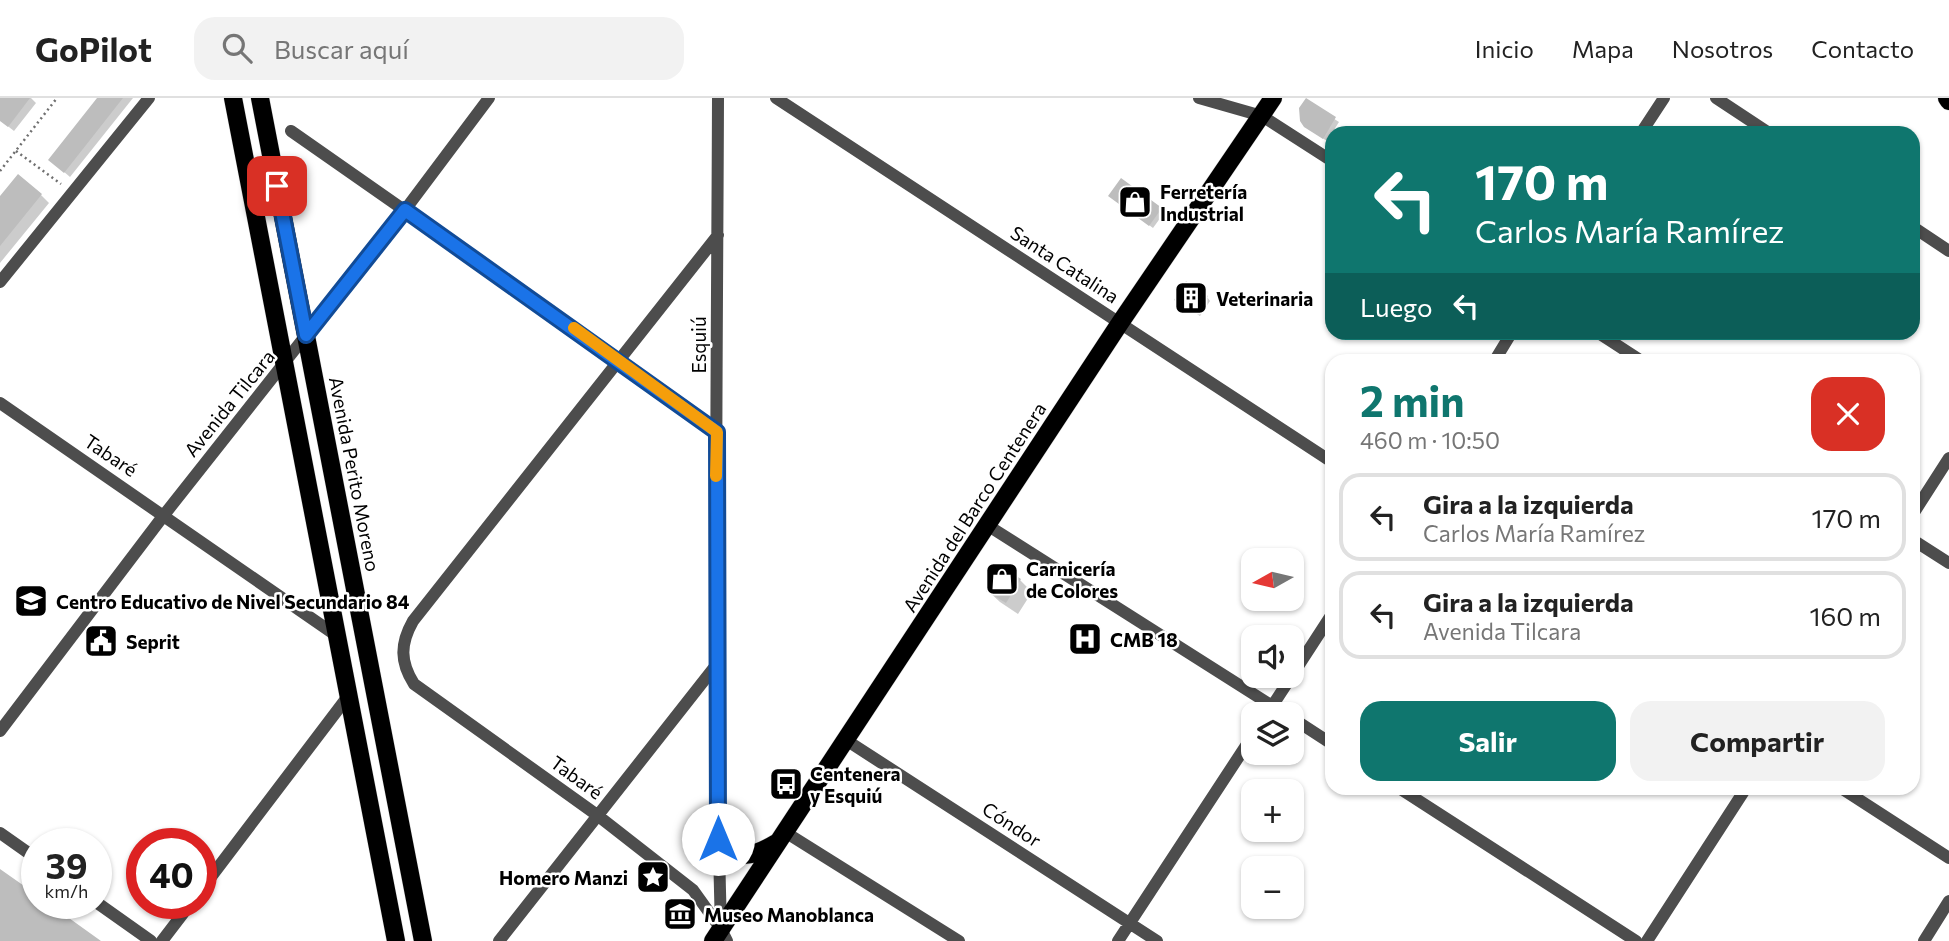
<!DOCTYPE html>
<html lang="es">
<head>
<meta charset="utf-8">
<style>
  :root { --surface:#fff; --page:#f2f2f2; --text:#222; --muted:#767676; --line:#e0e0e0; --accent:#0f766e }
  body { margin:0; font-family:Commissioner,sans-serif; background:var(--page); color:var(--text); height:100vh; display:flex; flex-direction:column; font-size:26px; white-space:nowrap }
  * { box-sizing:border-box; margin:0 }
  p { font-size:23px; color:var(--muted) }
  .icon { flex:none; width:38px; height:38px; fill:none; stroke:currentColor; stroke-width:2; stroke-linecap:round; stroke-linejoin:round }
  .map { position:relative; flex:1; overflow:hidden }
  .panel { position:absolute; left:1325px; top:256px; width:595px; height:441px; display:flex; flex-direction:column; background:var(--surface); border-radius:21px; box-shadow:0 2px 5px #0004 }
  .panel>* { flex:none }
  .guide { position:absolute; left:1325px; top:28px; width:595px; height:214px; border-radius:21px; box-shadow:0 2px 5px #0004; background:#0f766e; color:#fff; overflow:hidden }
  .needle { width:46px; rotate:262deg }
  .controls { position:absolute; left:1241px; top:450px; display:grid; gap:14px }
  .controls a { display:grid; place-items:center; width:63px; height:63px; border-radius:14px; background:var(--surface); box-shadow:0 2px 5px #0004; font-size:35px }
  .speed { position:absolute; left:21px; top:730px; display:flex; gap:14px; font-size:35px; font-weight:700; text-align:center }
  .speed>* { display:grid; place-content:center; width:91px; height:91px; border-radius:50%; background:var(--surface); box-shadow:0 2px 5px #0004; line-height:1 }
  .speed small { font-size:18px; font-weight:400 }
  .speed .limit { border:10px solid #d22; background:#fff; color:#111 }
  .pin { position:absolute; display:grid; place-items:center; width:60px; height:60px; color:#fff; margin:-30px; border-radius:14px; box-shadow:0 4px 10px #0006 }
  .me { position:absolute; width:77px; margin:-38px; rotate:0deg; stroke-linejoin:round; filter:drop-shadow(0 0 5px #0008) }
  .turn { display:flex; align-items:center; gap:24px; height:147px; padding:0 35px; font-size:32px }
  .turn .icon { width:91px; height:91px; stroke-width:2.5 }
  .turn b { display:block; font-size:49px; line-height:60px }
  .then { display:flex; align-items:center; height:66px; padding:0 35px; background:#0003; gap:14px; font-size:26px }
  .round { display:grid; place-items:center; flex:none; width:74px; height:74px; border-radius:21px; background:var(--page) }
  .head { display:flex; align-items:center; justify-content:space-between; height:119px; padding:0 35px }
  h1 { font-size:42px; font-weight:700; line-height:52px; color:var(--accent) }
  .action { display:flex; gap:14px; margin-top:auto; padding:14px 35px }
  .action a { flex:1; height:80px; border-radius:21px; background:var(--accent); color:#fff; font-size:28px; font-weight:700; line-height:80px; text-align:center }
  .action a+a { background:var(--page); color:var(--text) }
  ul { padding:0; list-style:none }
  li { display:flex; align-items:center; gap:21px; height:88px; margin:0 14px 10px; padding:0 21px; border:4px solid var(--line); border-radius:21px }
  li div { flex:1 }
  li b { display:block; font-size:26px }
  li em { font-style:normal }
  header { display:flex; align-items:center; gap:42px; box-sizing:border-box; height:98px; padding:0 35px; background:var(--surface); border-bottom:2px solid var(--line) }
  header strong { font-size:33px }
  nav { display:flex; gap:38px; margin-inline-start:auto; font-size:24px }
  .search { width:490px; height:63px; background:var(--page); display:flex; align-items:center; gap:18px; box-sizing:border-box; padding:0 24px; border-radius:21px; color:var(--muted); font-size:26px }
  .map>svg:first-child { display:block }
  .shadow { fill:#0003 }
  .building { fill:#bdbdbd }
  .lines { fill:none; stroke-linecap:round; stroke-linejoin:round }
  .major-casing { stroke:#dbdbdb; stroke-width:19 }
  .path { stroke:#6f6f6f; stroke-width:2.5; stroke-dasharray:2 3.5; stroke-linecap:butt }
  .minor { stroke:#4d4d4d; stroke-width:12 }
  .major { stroke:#000; stroke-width:18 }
  .route-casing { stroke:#114b97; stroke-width:18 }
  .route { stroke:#1a73e8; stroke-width:12 }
  .slow { stroke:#f59e0b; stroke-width:12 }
  .labels { text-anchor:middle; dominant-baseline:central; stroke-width:5; stroke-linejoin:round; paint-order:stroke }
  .poi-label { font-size:19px; font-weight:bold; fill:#000; stroke:#fff; text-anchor:start }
  .street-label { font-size:19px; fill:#000; stroke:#fff }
</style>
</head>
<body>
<header>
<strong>GoPilot</strong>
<div class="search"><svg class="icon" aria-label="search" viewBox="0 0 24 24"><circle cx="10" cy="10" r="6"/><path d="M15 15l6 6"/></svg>Buscar aquí</div>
<nav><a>Inicio</a><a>Mapa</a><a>Nosotros</a><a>Contacto</a></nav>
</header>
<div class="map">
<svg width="1949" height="843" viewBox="0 0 1949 843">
  <rect width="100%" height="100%" fill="#fff"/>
  <path class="shadow" d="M0,0H31L36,5L14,33L0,22Z
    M99,0H133L70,79L56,67Z
    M1306,3L1339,24L1327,43L1310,32Z
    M41,97L49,105L0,165V101Z
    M1114,101L1161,111L1164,115L1153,130Z
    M1207,199L1210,203L1200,218L1179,205Z
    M1020,482L1032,494L1018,516L1000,504L988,493Z"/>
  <path class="building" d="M0,0H30L8,29L0,23Z
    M97,0H123L64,75L48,62Z
    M1306,0L1336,19L1323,41L1304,29L1300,23L1299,10Z
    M18,76L42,96L0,148V98Z
    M1121,80L1162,110L1149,128L1108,98Z
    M1186,183L1208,198L1196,216L1174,202Z
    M1001,468L1021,481L1006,505L986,493Z
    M0,771L37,797V805H48L101,843H0Z"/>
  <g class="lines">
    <defs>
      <path id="major" d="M233,0L396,843
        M260,0L423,843
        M1947,0L1949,3
        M718,741C739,764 753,759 778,744
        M713,843L1120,225L1273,0"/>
    </defs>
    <use href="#major" class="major-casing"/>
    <path class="path" d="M16,53L61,86
      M0,73L57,0"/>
    <path class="minor" d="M718,0C717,277 713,554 721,830
      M776,0L1332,364
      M1199,0L1262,18L1332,63
      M1716,0L1769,35
      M291,33L620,263L717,334
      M1641,35L1664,0
      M1913,129L1949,153
      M718,137L413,523C400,546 400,564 414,586L597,717L693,792L721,831L727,843
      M0,184L149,0
      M1597,234L1640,262
      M1495,262L1512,234
      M0,305L337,538
      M1913,416L1949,360
      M987,427L1285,616
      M1913,442L1949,465
      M1267,616L1332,516
      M1292,620L1332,646
      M0,633L164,417L405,112L489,0
      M846,642L1157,843
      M1399,690L1636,843
      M1841,690L1949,760
      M785,734L959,843
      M0,735L37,761
      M201,792L349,597
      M96,804L151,843
      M162,843L191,805
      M499,843L717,566
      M1118,843L1253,637
      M1647,843L1746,690
      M1924,843L1949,803"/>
    <use href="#major" class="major"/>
  </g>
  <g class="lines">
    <defs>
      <path id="route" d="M277,88L306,237L405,112L717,334L718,741"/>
    </defs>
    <use href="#route" class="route-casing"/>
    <use href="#route" class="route"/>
    <path class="slow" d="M574,230L717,334L716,378"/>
  </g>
  <defs>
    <symbol id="shop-square" viewBox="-11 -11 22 22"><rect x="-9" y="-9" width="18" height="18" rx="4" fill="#000" stroke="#fff"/><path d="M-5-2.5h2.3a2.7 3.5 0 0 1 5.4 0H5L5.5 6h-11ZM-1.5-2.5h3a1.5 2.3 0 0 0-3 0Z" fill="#fff"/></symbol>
    <symbol id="building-square" viewBox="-11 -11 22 22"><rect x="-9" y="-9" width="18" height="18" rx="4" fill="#000" stroke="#fff"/><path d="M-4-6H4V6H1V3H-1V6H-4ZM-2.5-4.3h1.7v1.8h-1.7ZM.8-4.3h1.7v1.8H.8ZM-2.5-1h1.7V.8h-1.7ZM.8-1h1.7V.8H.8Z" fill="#fff"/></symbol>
    <symbol id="school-square" viewBox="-11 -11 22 22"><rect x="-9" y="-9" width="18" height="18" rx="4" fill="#000" stroke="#fff"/><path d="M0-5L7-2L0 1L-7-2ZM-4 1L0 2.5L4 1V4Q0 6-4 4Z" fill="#fff"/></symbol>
    <symbol id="hospital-square" viewBox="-11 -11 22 22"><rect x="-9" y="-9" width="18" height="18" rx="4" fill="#000" stroke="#fff"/><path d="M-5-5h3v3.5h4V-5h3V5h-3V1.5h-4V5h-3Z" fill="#fff"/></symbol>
    <symbol id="civic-square" viewBox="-11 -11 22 22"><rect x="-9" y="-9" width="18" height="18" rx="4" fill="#000" stroke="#fff"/><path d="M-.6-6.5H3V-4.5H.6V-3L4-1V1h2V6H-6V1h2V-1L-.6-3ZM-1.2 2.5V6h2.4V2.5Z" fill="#fff"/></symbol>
    <symbol id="bus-square" viewBox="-11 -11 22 22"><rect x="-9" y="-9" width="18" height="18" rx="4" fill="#000" stroke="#fff"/><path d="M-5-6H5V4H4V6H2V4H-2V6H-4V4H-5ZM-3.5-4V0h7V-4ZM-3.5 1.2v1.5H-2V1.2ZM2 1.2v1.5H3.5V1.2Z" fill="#fff"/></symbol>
    <symbol id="sight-square" viewBox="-11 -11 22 22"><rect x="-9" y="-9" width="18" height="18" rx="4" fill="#000" stroke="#fff"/><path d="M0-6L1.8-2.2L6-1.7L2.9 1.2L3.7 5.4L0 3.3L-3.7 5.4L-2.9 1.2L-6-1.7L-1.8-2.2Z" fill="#fff"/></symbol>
    <symbol id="museum-square" viewBox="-11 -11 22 22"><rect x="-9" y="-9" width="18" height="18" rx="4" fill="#000" stroke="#fff"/><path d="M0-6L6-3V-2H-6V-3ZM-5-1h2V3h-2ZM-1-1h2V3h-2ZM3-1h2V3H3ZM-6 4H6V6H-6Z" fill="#fff"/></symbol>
  </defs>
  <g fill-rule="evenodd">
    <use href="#shop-square" x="1116" y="85" width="38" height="38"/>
    <use href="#building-square" x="1172" y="181" width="38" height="38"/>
    <use href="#shop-square" x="983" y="462" width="38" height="38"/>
    <use href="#school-square" x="12" y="484" width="38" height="38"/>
    <use href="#hospital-square" x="1066" y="522" width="38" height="38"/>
    <use href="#civic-square" x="82" y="524" width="38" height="38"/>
    <use href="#bus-square" x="767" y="667" width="38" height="38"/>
    <use href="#sight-square" x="634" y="760" width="38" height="38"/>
    <use href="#museum-square" x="661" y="797" width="38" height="38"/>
  </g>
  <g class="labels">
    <g class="poi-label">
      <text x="1160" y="93">Ferretería<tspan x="1160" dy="22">Industrial</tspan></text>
      <text x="1216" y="200">Veterinaria</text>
      <text x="1026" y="470">Carnicería<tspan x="1026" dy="22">de Colores</tspan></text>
      <text x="56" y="503">Centro Educativo de Nivel Secundario 84</text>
      <text x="1110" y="541">CMB 18</text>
      <text x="126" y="543">Seprit</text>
      <text x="810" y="675">Centenera<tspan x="810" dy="22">y Esquiú</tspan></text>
      <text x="628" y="779" text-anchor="end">Homero Manzi</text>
      <text x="704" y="816">Museo Manoblanca</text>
    </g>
    <g class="street-label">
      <text transform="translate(1065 166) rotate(33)">Santa Catalina</text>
      <text transform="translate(698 247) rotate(-90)">Esquiú</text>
      <text transform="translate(229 305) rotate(-51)">Avenida Tilcara</text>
      <text transform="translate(111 357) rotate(34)">Tabaré</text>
      <text transform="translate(355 376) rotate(79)">Avenida Perito Moreno</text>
      <text transform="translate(974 409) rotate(-57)">Avenida del Barco Centenera</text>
      <text transform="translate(577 679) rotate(36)">Tabaré</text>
      <text transform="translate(1012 726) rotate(33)">Cóndor</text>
    </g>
  </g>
</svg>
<div class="controls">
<a><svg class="needle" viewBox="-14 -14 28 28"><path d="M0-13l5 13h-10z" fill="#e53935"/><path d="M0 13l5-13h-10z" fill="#767676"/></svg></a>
<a><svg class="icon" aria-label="sound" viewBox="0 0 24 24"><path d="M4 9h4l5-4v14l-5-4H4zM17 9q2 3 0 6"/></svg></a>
<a><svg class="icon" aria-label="layers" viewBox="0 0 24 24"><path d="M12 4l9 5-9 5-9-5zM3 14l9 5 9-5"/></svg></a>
<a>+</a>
<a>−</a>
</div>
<div class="speed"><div>39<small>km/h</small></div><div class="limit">40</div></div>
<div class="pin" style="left:277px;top:88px;background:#d93025"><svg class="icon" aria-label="arrive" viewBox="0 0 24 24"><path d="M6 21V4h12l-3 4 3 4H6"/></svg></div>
<svg class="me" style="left:718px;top:741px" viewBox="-20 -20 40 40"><circle r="19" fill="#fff"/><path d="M0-13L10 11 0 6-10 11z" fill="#1a73e8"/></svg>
<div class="guide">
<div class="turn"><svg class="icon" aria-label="left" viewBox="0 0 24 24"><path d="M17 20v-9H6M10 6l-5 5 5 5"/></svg><div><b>170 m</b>Carlos María Ramírez</div></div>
<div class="then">Luego<svg class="icon" aria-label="left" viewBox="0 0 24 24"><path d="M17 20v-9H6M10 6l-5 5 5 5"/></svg></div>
</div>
<section class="panel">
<div class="head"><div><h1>2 min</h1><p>460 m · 10:50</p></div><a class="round" style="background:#d93025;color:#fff"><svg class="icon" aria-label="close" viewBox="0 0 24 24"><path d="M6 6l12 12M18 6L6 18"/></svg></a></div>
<ul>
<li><svg class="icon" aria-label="left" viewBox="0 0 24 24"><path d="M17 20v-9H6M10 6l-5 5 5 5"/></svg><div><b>Gira a la izquierda</b><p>Carlos María Ramírez</p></div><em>170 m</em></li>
<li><svg class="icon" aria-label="left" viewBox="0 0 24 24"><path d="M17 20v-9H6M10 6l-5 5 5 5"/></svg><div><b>Gira a la izquierda</b><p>Avenida Tilcara</p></div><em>160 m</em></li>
</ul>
<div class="action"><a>Salir</a><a>Compartir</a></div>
</section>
</div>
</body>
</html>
